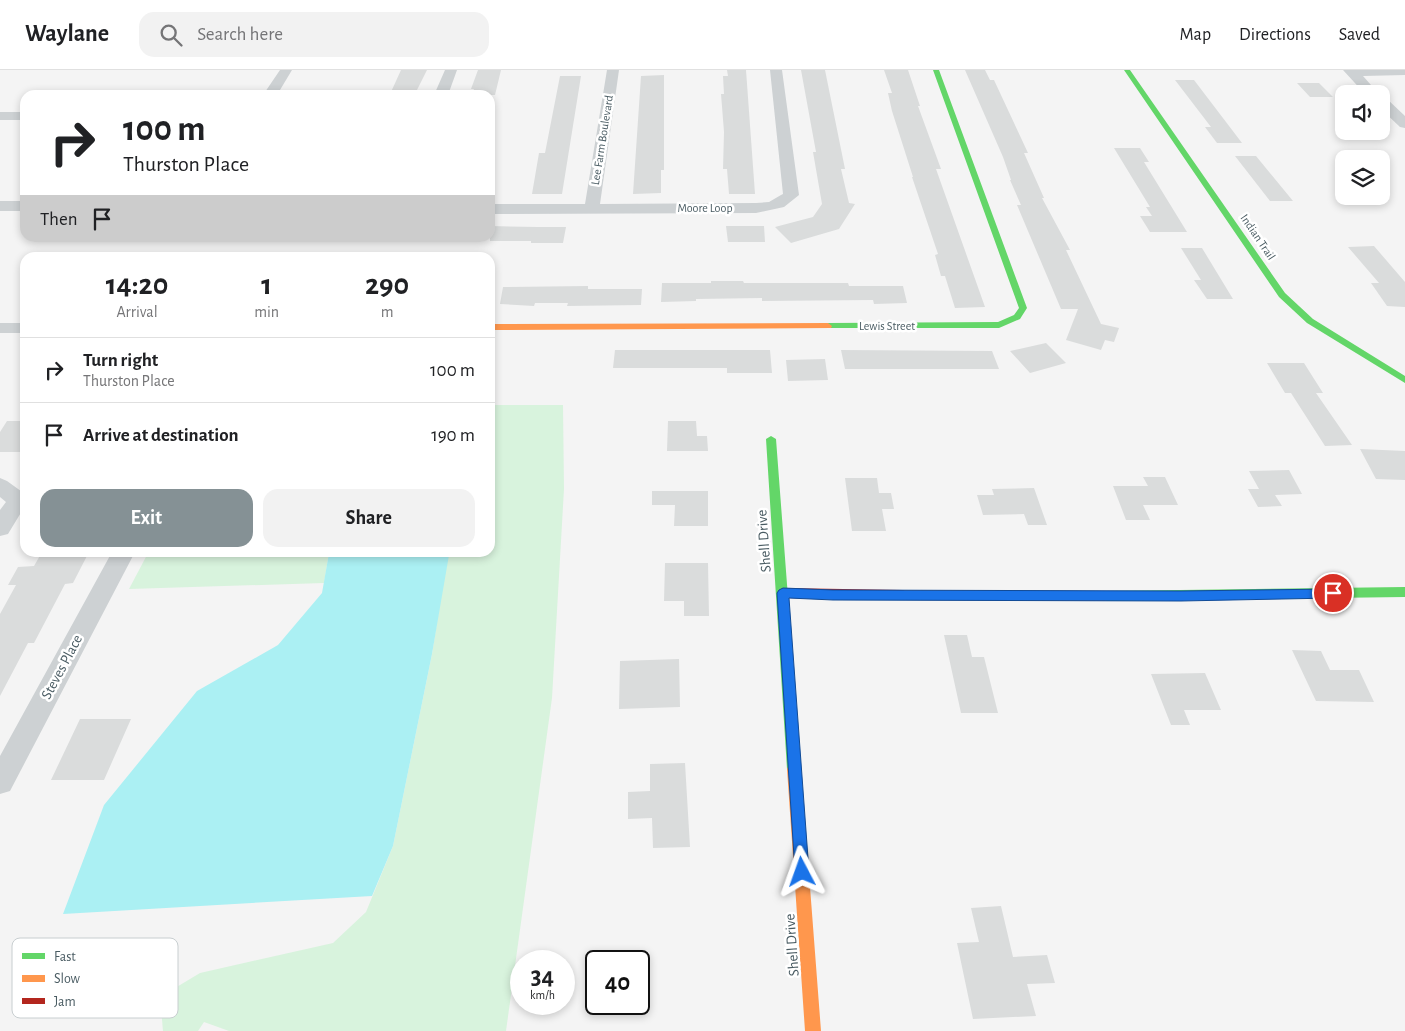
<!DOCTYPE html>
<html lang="en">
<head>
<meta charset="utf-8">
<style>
  :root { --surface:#fff; --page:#f2f2f2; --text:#202124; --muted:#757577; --line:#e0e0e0; --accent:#859195 }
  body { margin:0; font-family:"Alegreya Sans",sans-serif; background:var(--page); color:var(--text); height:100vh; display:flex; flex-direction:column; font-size:19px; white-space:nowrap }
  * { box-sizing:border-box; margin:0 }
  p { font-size:16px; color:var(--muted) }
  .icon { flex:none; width:28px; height:28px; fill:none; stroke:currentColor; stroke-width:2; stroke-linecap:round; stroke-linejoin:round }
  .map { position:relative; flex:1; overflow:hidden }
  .sheet { position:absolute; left:20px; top:182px; width:475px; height:305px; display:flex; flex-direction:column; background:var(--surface); border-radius:15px; box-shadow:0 2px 8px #0003 }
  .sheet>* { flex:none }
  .top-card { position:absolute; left:20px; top:20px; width:475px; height:152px; border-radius:15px; box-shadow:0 2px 8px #0003; background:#fff; color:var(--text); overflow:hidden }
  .tools { position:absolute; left:1335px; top:15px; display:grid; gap:10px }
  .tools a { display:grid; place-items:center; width:55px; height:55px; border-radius:10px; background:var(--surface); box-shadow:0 2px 8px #0003; font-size:25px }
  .speed { position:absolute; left:510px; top:880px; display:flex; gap:10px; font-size:25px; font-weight:700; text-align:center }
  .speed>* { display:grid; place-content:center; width:65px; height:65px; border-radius:50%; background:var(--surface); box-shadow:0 2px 8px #0003; line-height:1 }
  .speed small { font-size:12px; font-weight:400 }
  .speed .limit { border:2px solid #111; border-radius:8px; background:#fff; color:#111 }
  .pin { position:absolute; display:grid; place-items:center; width:42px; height:42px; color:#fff; margin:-21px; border:2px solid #fff; border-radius:50%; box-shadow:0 1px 5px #0007 }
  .me { position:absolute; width:55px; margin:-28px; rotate:356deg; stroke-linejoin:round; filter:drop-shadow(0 0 4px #0008) }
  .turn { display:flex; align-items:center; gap:18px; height:105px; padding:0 20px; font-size:22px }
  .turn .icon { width:65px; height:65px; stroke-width:2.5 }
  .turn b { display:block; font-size:35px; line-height:42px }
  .then { display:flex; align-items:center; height:48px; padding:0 20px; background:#0003; gap:10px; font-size:19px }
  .eta { display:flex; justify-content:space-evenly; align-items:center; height:85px; text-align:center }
  .eta b { font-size:30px; font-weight:700; line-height:35px }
  .action { display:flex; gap:10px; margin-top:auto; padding:10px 20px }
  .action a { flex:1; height:58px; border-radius:15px; background:var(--accent); color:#fff; font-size:20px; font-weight:700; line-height:58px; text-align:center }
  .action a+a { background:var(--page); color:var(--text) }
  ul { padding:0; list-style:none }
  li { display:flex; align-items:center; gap:15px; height:65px; padding:0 20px; border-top:1px solid var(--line) }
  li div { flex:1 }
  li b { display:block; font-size:19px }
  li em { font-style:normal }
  header { display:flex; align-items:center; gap:30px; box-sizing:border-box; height:70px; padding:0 25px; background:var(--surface); border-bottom:1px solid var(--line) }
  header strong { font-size:24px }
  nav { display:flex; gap:28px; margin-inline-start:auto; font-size:18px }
  .search { width:350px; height:45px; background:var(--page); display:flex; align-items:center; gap:12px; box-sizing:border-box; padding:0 18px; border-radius:15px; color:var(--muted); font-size:19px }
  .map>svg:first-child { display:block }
  .green { fill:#d8f3dd }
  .water { fill:#abf0f3 }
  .building { fill:#dadcdc }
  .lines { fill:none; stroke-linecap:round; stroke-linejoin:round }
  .street { fill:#cdd1d3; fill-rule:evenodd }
  .fast { fill:#63d668; fill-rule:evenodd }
  .slow { fill:#ff974d; fill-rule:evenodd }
  .jam { fill:#b3261e; fill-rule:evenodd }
  .route { fill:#1a73e8; stroke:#114b97 }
  .labels { text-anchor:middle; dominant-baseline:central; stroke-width:5; stroke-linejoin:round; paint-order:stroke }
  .far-street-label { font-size:12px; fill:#495b62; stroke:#fff }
  .street-label { font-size:15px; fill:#495b62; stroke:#fff }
  .key { fill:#fff; stroke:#c8ced0; stroke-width:1 }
  .key-label { font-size:14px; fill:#495b62 }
</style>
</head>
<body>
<header>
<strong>Waylane</strong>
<div class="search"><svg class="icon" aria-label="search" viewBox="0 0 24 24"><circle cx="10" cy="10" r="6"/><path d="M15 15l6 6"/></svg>Search here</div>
<nav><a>Map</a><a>Directions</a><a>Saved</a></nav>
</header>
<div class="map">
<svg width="1405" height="961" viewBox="0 0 1405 961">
  <rect width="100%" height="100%" fill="#f4f4f4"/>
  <path class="green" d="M490,335H563L564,419L552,628L506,961H229L204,952L198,961H163L160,927L200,903L333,873L366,842L393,776L432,584L448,483L490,482Z
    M148,483H329L324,513L129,519Z"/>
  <path class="water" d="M329,483L448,482L449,485L432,584L393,776L372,826L63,844L104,735L197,621L278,575L322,523Z"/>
  <path class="building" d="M401,0H427L416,22H391Z
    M478,0H501L495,25H472L474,19H471Z
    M727,0H746L755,124H729L727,99H723L724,62L721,24H724L723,6H728Z
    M801,0H825L845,99H841L849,133L855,134L839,159L791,173L775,157L813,147L822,134L813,82H816Z
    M884,0H908L920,36H918L941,99H936L985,237L955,238L945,206H941L935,185L938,184L912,107H913L892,41L888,23H892Z
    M965,0H985L990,10H994L1028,83H1024L1044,128H1042L1070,180H1066L1101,254L1119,258L1114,272L1105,270L1101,280L1066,270L1078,239H1061L1017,135H1021L1010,110H1011L1003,87Z
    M664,5V100H661V123L633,124L641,6Z
    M560,6H581L562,124H532L539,83H545Z
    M1175,10H1194L1242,73H1217L1205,57H1211Z
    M1297,13H1319L1333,27H1310Z
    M1114,78H1140L1149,92H1144L1187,162H1150L1140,146H1152L1146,137H1150Z
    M1235,86H1256L1293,131H1270Z
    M490,156L538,157H566L563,173H531V171H490Z
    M726,156H764L765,172H728Z
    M1374,176L1405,212V237L1387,236L1371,213H1379L1348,177Z
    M1181,178H1202L1233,229H1207L1194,210H1201Z
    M711,211H743L744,213H848L849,216H903L907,233L874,234L873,230L762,231V228L696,229V231L661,232L662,213H711Z
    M588,216V219H642L641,235L567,236L568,233H535L534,236L500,234L503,217Z
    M1046,273L1066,293L1030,303L1010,281Z
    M615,280H770L772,303H727V298H613Z
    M841,280L992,281L999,299H845Z
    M825,289L828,310L788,311L786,290Z
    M1267,293H1304L1323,323H1316L1352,375L1325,376L1291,323H1285Z
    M7,351H25V382H0V362Z
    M668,351H696L697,366H707L708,381H667Z
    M1360,379L1405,381V410L1376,409Z
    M1289,400L1302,424L1275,425L1282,436L1258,437L1248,419H1259L1249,401Z
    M1143,407H1165L1178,435H1143L1150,450H1126L1113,416H1148Z
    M845,408H877L879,423H891L894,439H882L886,461H852Z
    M1034,418L1047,455H1028L1024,444L983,445L977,425H994L992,419Z
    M652,421H708V456H674L675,435H652Z
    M42,482H89L73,513L65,514L34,573H28L0,626V544L16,515H8L18,497L34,496Z
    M665,493H708L709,546H684V531H664Z
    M944,565H967L972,587H984L998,643H961Z
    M1292,580L1321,581L1330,600H1359L1374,632L1316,631Z
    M679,589L680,637L619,639L620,591Z
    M1205,603L1221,640H1184L1190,655H1171L1151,604Z
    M80,649H131L104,710H51Z
    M685,693L690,777L653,778L652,748L628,749V722L650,721V694Z
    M1001,836L1013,887L1047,885L1055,913L1027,914L1036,946L973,949L957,873L979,872L971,838Z"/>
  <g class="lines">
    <path class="street" d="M280,0H292L277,25H263Z
      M445,0H457L448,25H434Z
      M607,0H619L600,134L756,133L769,132L781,125L783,124L770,0H782L799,125L784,137L756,143L490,144V134H585Z
      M1343,0H1405V5L1363,6L1379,24H1365Z
      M1381,27L1386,28L1405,46V58L1400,57L1381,39Z
      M0,42H25V50H0Z
      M0,131H25V141H0Z
      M0,253H25V263H0Z
      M0,408L7,411L25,424V436L8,464L0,466V440L6,432L0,427Z
      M112,482H135L10,721L0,724V686Z"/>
    <path class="fast" d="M933,0H939L1027,238L1020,249L999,258H825L824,256L828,253L998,252L1014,245L1019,238Z
      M1124,0H1130L1285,223L1313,249L1405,306V313L1307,253L1279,227Z
      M771,366L776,369L801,699L799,703L794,705L789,703L787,699L766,369Z
      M1405,517V527L1106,531L1102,529L1100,526L1102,523L1106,521Z"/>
    <path class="slow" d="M828,253L832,256L831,258L490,260V254Z
      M903,520L1106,521L1110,523L1112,526L1110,529L1106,531L903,530L899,528L897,525L899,522Z
      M794,693L799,695L801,699L821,961H805L787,699L789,695Z"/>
    <path class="jam" d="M783,518L903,520L907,522L909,525L907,528L903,530L783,528L779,526L777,523L779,520Z"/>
  </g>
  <path class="route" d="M783,518L833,520L1181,521L1333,519L1337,520L1339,523L1337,527L1333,528L1181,531L833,530L789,528L809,802L807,807L802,809L797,807L795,802L777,523L779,520Z"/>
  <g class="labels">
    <g class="far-street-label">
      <text transform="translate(602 70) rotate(-81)">Lee Farm Boulevard</text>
      <text x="705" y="138">Moore Loop</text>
      <text transform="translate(1258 167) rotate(56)">Indian Trail</text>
      <text x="887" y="256">Lewis Street</text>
    </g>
    <g class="street-label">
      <text transform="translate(764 471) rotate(-94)">Shell Drive</text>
      <text transform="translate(62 597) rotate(-62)">Steves Place</text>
      <text transform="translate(792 875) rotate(-94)">Shell Drive</text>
    </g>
  </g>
  <rect x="12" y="868" width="166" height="80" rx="8" class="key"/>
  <rect x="22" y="883" width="23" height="6" fill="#63d668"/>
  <rect x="22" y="905" width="23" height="7" fill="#ff974d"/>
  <rect x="22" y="928" width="23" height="6" fill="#b3261e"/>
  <g class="key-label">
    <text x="54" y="891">Fast</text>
    <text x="54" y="913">Slow</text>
    <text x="54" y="936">Jam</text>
  </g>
</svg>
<div class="tools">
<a><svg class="icon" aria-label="sound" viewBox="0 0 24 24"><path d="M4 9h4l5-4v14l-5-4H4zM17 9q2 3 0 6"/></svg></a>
<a><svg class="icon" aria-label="layers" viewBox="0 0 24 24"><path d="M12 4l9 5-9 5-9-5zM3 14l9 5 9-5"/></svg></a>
</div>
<div class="speed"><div>34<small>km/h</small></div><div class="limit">40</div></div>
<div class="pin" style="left:1333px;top:523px;background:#d93025"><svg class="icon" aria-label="arrive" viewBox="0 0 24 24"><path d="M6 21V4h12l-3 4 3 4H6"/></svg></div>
<svg class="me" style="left:802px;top:802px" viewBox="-20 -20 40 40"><path d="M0-17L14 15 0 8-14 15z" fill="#1a73e8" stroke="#fff" stroke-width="4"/></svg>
<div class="top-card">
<div class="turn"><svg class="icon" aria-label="right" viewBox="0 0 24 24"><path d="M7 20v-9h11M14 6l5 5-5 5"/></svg><div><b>100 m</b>Thurston Place</div></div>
<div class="then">Then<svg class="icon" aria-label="arrive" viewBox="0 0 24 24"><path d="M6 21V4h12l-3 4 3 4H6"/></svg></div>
</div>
<section class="sheet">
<div class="eta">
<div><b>14:20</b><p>Arrival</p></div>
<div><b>1</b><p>min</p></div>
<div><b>290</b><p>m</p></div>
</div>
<ul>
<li><svg class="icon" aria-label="right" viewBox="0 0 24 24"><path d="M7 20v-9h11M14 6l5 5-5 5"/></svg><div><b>Turn right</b><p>Thurston Place</p></div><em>100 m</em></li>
<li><svg class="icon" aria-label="arrive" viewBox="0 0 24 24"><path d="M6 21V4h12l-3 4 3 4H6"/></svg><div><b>Arrive at destination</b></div><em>190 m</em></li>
</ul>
<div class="action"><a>Exit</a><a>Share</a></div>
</section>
</div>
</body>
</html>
